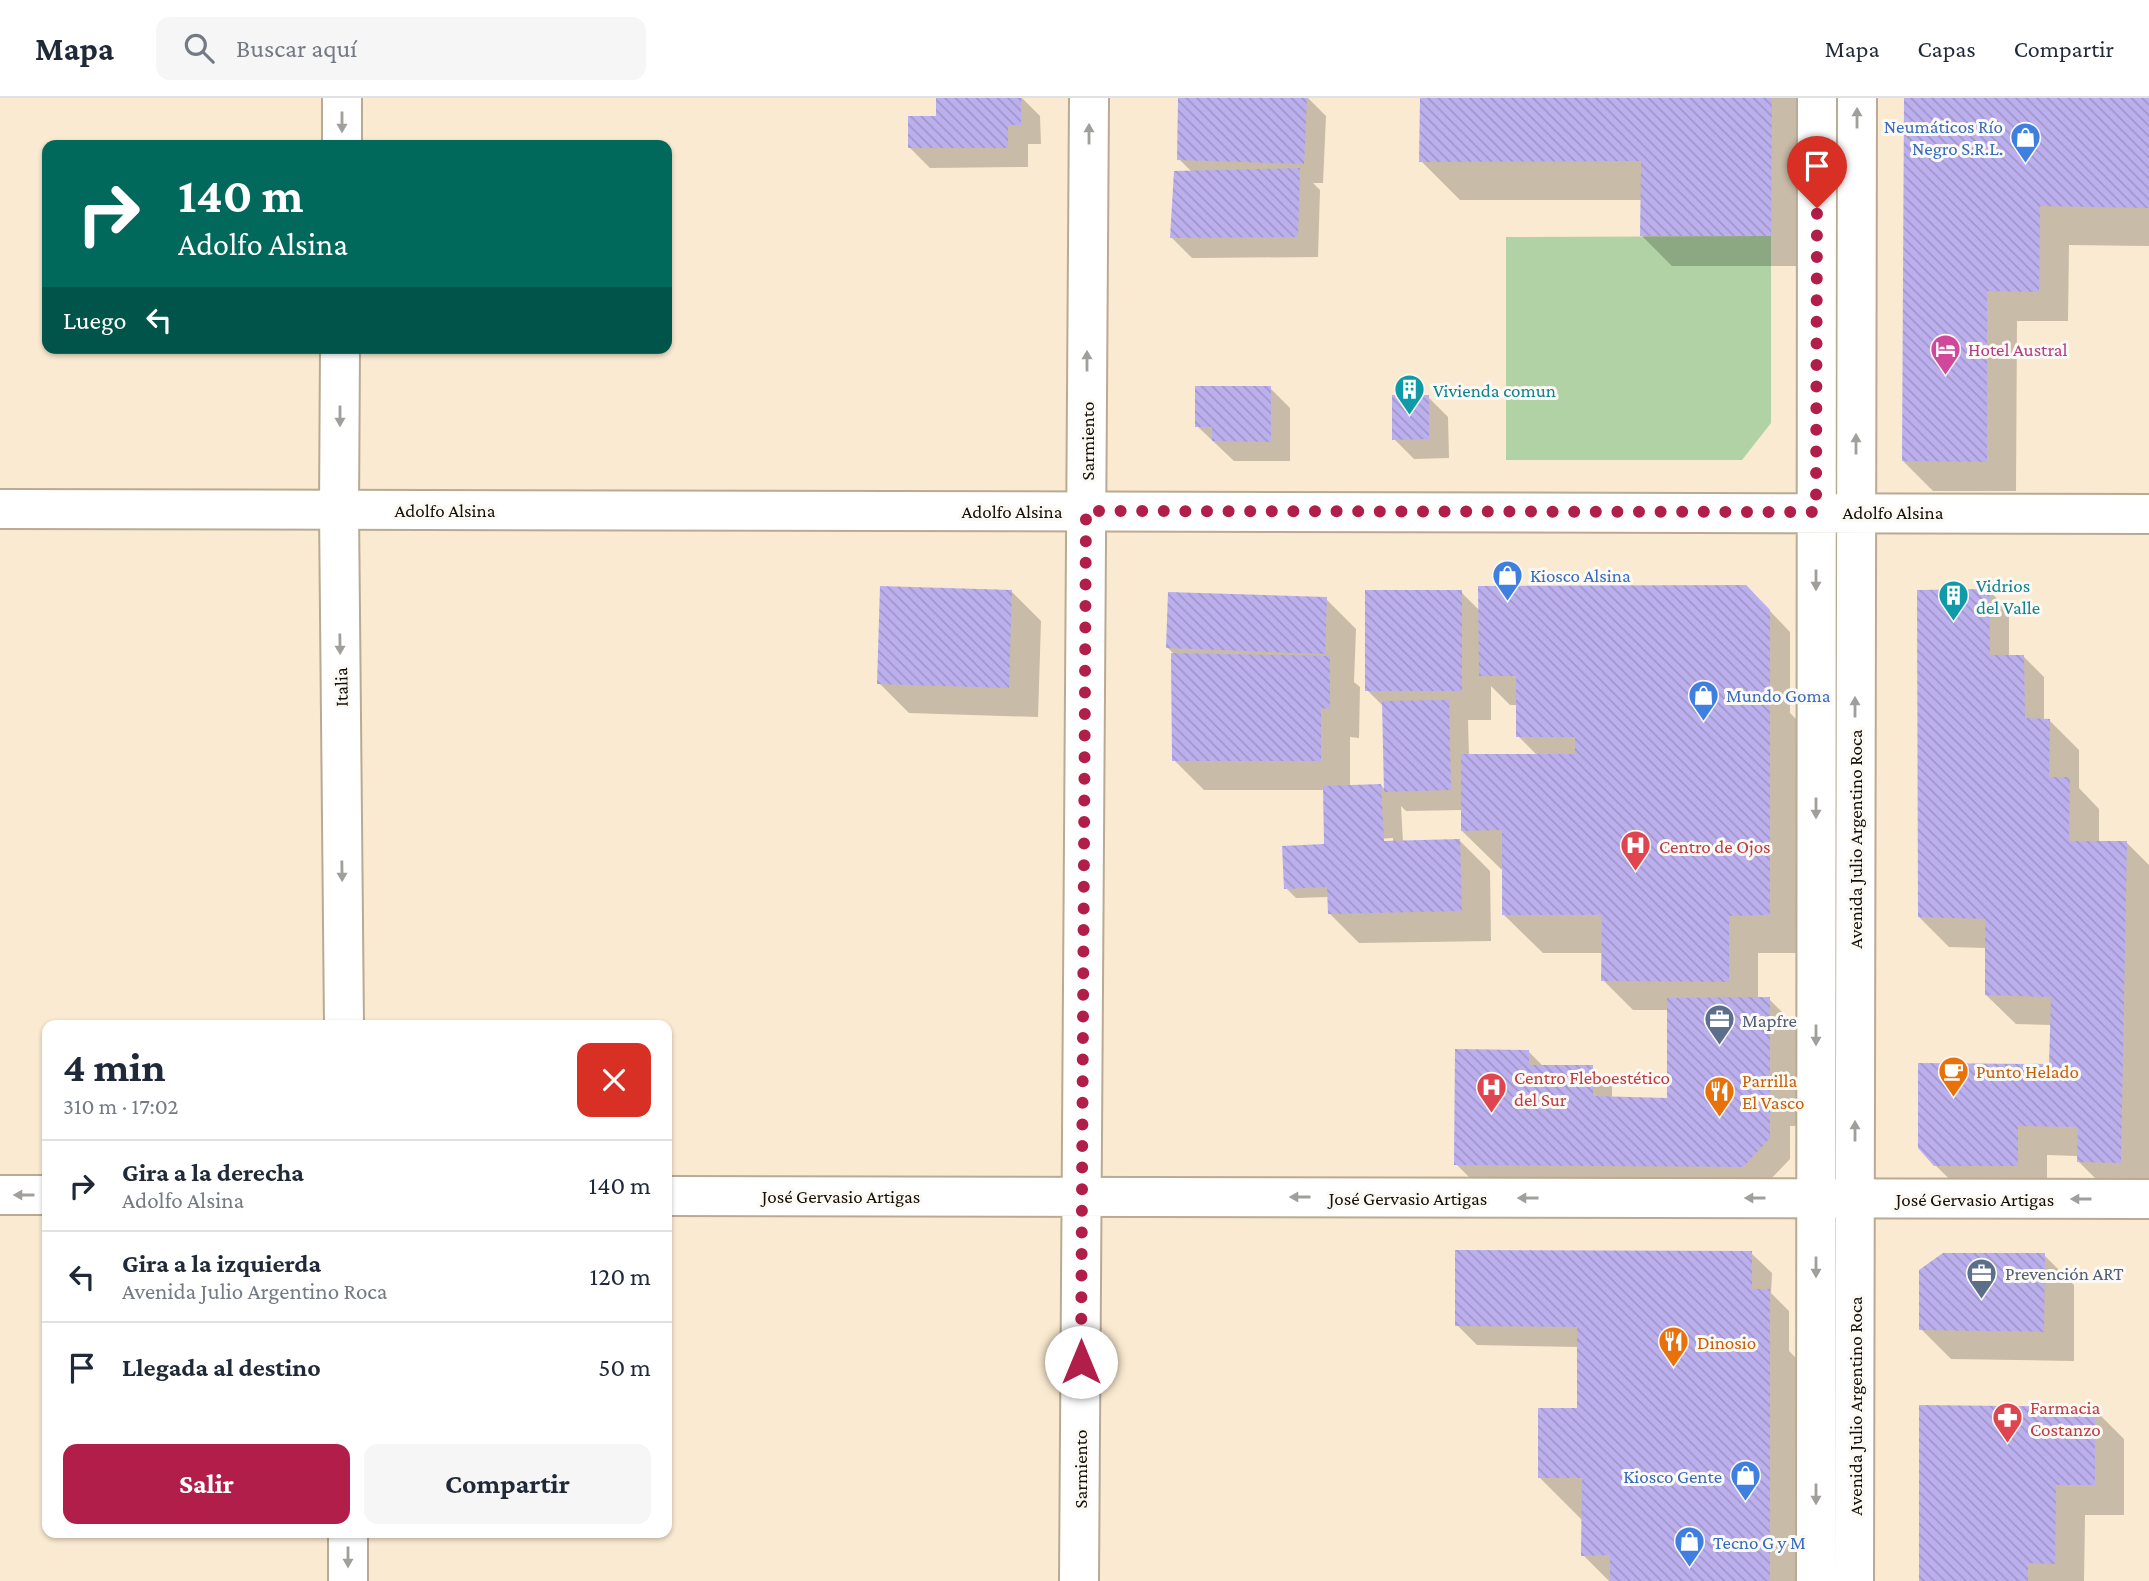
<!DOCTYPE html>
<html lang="es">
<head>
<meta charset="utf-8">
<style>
  :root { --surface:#fff; --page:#f6f6f7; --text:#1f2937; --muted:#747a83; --line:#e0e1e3; --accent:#b01e49 }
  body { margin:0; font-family:"Crimson Pro",serif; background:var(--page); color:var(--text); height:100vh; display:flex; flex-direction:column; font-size:26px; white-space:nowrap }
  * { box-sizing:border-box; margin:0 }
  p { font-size:23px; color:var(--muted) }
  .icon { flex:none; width:38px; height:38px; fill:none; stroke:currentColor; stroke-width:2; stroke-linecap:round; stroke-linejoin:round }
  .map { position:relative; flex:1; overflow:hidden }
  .sheet { position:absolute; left:42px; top:922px; width:630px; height:518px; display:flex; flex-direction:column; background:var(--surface); border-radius:14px; box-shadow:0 2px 5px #0004 }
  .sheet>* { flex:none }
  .top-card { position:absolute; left:42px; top:42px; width:630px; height:214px; border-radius:14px; box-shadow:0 2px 5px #0004; background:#00695c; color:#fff; overflow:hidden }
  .pin { position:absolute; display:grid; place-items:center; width:60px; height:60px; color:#fff; margin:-72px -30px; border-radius:50% 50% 50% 0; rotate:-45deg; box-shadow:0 0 7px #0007 }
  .pin .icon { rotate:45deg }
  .me { position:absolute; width:77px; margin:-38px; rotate:0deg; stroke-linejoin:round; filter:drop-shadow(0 0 5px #0008) }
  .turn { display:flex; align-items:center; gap:24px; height:147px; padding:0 21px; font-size:32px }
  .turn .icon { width:91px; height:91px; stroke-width:2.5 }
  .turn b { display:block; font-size:49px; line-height:60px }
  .then { display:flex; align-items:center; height:66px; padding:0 21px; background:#0003; gap:14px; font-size:26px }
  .round { display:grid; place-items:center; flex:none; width:74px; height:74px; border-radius:14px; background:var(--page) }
  .headline { display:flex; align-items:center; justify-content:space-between; height:119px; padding:0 21px }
  h1 { font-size:42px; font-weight:700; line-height:52px }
  .primary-button { display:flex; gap:14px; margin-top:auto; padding:14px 21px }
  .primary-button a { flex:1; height:80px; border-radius:14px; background:var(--accent); color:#fff; font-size:28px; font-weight:700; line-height:80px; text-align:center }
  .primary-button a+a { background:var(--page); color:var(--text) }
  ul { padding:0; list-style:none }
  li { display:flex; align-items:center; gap:21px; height:91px; padding:0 21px; border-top:2px solid var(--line) }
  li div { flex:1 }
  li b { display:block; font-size:26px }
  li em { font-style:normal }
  header { display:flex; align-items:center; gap:42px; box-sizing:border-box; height:98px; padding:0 35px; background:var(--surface); border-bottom:2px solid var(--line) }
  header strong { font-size:33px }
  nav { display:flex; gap:38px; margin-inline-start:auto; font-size:24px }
  .search { width:490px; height:63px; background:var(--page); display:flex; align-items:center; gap:18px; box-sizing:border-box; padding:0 24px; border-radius:14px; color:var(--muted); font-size:26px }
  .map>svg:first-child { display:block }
  .green { fill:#b0d2a4 }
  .shadow { fill:#0003; fill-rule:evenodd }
  .building { fill:url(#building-back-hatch) }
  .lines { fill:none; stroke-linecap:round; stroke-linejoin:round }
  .minor-casing { stroke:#b9aa93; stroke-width:42 }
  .major-casing { stroke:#b9aa93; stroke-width:42 }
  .minor { stroke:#fff; stroke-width:38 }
  .major { stroke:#fff; stroke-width:38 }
  .oneway { fill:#a19f9c }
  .route { stroke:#b01e49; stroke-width:12; stroke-dasharray:0 21.6 }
  .labels { text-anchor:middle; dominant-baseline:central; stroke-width:6; stroke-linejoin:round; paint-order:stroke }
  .shop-label { font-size:19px; fill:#366cbe; stroke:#fcf9f4; text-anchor:start }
  .hotel-label { font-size:19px; fill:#b23c85; stroke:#fcf9f4; text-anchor:start }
  .culture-label { font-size:19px; fill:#0d838f; stroke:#fcf9f4; text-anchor:start }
  .street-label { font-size:19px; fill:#150f07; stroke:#fcf9f4 }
  .health-label { font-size:19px; fill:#be3a42; stroke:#fcf9f4; text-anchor:start }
  .service-label { font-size:19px; fill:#4e5e75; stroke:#fcf9f4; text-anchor:start }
  .food-label { font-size:19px; fill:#c56008; stroke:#fcf9f4; text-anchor:start }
</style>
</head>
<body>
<header>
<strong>Mapa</strong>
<div class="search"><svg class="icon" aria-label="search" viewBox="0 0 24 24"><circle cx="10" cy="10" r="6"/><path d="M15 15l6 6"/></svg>Buscar aquí</div>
<nav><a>Mapa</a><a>Capas</a><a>Compartir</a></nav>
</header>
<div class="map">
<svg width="2149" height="1483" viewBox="0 0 2149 1483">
  <defs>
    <pattern id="building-back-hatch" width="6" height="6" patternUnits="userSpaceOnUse" patternTransform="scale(1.75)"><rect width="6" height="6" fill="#bbb0ed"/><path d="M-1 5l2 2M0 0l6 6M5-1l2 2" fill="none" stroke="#a096ca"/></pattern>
  </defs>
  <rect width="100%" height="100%" fill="#faead1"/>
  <path class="green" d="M1771,138V325L1742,362H1506V139Z"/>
  <path class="shadow" d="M937,0H1022L1040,18L1041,46H1028V69L930,70L910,50L938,19Z
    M1179,0H1308L1326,18L1323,85H1313L1320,92L1318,159L1192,160L1172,140L1192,74L1179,61Z
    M1421,0H1810L1800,168H1672L1642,138V102H1460L1421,63Z
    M1905,0H2149V148L2069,147L2068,223H2017L2016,393H1933L1903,363Z
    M1270,290L1290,310V363H1234L1197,328Z
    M1428,299L1448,319L1449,360L1414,361L1394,341Z
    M1988,492L2009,512V559H2024L2044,579V622H2049L2079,652V690L2099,711V745H2127L2149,767V1094H2109L2079,1064V1058L2047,1057V1097H1966L1935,1067L2051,968L2052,927L2016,926L1986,897V850L1949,849L1919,819Z
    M1011,493L1041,523L1038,619L909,615L879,585Z
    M1461,494L1480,513L1766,509L1790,534V615L1800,625L1808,855H1758V901H1769L1799,931L1800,1028H1790V1061L1764,1088L1486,1096L1456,1066L1529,954L1543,968L1592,969L1612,989V1000H1669V912H1633L1603,882V855H1543L1504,817V771H1501L1462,733V712L1406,713L1401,708L1403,745L1460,743L1490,773L1491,843L1359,845L1329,815L1328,799L1296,800L1286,790L1326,748L1325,692H1204L1174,662L1173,555L1168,550L1326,501L1356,531L1354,584L1360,589L1359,640L1350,639V689L1381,687L1386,693L1384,609L1367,592ZM1491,588L1510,607H1518V638L1537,657L1469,658L1468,622H1491ZM1393,740V744L1343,743Z
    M1751,1155L1772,1175L1771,1195L1789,1213V1253L1799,1263V1483H1609L1583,1457V1423L1539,1379L1581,1312L1579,1249L1477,1247L1457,1227Z
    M2044,1157L2074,1187V1263L1951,1261L1921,1231Z
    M2094,1311L2124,1341V1417H2085L2084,1483H1921Z"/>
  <path class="building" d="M936,0H1021V27H1008V50H908V18H936Z
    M1178,0H1307L1304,66L1177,62Z
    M1420,0H1772L1771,138H1640L1641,63L1419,64Z
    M1904,0H2149V110L2040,108L2039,194L1987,193V364L1902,363Z
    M1300,70L1298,139L1170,140L1174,73Z
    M1195,288H1271V344L1212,343V329H1195Z
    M1392,297H1429V341L1392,342Z
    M1746,487L1770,512V817L1729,818V884L1601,883L1602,817H1502V732L1461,733V656H1575V639H1516V578H1479L1478,488Z
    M880,488L1012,492L1009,590L877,586Z
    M1989,491L1990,557H2024L2025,620L2050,621L2049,679H2070L2069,743H2127L2121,1065L2077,1064L2078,1029L2018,1028V1068H1934L1918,1050V965L2049,966L2051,899L1985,897V821L1918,819L1917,492Z
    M1365,492H1462V593H1365Z
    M1168,494L1327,499L1325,556L1166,550Z
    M1171,555L1330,558V611L1321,610V663H1172Z
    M1449,602L1451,692L1384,694L1382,603Z
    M1381,686L1384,743L1460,741L1462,813L1328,816L1327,789L1284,791L1282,748L1324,746L1323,688Z
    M1770,899V1040L1743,1069L1454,1067L1455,951L1529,952V967H1593V998L1667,1000V900Z
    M1455,1152L1752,1153V1191H1770V1483H1610V1457L1581,1458L1582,1380H1538V1310H1577V1229L1455,1228Z
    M1943,1155H2045L2044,1234L1919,1232V1172Z
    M1919,1307L2095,1309V1387H2056L2055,1466L2028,1465V1483H1919Z"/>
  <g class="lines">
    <defs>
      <path id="minor" d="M342,47V0
        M340,250L339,412L344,928
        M0,1097H47
        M667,1098L2149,1101
        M348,1435V1483
        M1079,1483L1089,0"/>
      <path id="major" d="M0,411L2149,416
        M1816,1483L1817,0
        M1854,1483L1857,0"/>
    </defs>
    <use href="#minor" class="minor-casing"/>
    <use href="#major" class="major-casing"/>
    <use href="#minor" class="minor"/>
    <use href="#major" class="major"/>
  </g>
  <defs><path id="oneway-solid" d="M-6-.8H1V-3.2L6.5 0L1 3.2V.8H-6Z" transform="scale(1.75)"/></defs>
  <g class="oneway">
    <use href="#oneway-solid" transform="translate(1857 20) rotate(-90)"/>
    <use href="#oneway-solid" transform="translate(342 24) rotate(90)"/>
    <use href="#oneway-solid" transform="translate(1089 36) rotate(-90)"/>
    <use href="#oneway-solid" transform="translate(1087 263) rotate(-90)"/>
    <use href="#oneway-solid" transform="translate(340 318) rotate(90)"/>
    <use href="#oneway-solid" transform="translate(1856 346) rotate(-90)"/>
    <use href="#oneway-solid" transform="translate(1816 482) rotate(90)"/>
    <use href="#oneway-solid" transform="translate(340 546) rotate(89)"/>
    <use href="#oneway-solid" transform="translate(1855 609) rotate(-90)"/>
    <use href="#oneway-solid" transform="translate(1816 710) rotate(90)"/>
    <use href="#oneway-solid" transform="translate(342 773) rotate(89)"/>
    <use href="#oneway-solid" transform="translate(1816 937) rotate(90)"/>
    <use href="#oneway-solid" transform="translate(1855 1033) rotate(-90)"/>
    <use href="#oneway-solid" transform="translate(24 1097) rotate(-180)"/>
    <use href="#oneway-solid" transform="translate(1300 1099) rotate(-180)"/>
    <use href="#oneway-solid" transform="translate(1528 1100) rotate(-180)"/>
    <use href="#oneway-solid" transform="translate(1755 1100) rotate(-180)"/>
    <use href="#oneway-solid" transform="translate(2081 1101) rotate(-180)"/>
    <use href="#oneway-solid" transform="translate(1816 1169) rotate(90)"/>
    <use href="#oneway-solid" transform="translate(1816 1396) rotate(90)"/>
    <use href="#oneway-solid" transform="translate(348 1459) rotate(90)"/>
  </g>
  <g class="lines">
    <path class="route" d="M1081,1264L1086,413L1816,414L1817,110"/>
  </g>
  <defs>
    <symbol id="shop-pin" viewBox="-11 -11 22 30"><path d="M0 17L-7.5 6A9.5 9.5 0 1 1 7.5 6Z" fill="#3f7fe0" stroke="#fcf9f4"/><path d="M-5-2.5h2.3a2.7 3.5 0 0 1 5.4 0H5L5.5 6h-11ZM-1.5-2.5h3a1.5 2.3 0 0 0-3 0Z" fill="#fff"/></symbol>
    <symbol id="hotel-pin" viewBox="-11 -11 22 30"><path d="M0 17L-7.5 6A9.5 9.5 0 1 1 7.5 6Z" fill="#d1479c" stroke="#fcf9f4"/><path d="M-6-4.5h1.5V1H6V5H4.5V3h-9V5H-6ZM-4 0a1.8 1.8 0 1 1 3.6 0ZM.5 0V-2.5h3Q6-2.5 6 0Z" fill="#fff"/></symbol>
    <symbol id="building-pin" viewBox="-11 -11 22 30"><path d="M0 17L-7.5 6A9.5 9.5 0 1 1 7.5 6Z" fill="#0f9aa8" stroke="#fcf9f4"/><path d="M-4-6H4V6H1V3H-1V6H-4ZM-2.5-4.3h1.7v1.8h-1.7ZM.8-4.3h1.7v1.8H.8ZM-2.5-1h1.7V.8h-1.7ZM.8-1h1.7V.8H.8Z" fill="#fff"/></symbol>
    <symbol id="hospital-pin" viewBox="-11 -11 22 30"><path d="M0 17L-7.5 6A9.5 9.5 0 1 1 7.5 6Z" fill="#e0444e" stroke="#fcf9f4"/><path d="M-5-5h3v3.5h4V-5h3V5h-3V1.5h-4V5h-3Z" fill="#fff"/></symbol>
    <symbol id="office-pin" viewBox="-11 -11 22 30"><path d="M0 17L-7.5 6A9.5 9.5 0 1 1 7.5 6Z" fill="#5c6f8a" stroke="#fcf9f4"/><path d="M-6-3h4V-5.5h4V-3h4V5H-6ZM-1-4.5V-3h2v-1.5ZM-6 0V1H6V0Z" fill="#fff"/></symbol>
    <symbol id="cafe-pin" viewBox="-11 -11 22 30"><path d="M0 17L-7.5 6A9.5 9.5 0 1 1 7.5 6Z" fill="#e8710a" stroke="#fcf9f4"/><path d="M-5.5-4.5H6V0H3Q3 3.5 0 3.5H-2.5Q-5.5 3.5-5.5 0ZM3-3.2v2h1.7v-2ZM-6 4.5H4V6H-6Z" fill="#fff"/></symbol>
    <symbol id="restaurant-pin" viewBox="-11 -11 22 30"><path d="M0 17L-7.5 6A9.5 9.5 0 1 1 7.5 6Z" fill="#e8710a" stroke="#fcf9f4"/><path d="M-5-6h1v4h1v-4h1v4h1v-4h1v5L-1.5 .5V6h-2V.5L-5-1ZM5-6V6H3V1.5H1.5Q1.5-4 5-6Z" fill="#fff"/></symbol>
    <symbol id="pharmacy-pin" viewBox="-11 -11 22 30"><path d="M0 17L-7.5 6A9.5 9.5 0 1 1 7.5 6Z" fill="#e0444e" stroke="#fcf9f4"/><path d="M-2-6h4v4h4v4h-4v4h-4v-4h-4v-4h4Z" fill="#fff"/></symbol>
  </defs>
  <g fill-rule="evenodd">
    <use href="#shop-pin" x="2008" y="22" width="35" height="47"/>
    <use href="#hotel-pin" x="1928" y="234" width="35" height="47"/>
    <use href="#building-pin" x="1392" y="274" width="35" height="47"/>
    <use href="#shop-pin" x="1490" y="460" width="35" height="47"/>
    <use href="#building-pin" x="1936" y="480" width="35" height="47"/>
    <use href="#shop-pin" x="1686" y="580" width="35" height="47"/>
    <use href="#hospital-pin" x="1618" y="730" width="35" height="47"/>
    <use href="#office-pin" x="1702" y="904" width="35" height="47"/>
    <use href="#cafe-pin" x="1936" y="956" width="35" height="47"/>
    <use href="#hospital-pin" x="1474" y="972" width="35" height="47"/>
    <use href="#restaurant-pin" x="1702" y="976" width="35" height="47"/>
    <use href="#office-pin" x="1964" y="1158" width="35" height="47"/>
    <use href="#restaurant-pin" x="1656" y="1226" width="35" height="47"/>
    <use href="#pharmacy-pin" x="1990" y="1302" width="35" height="47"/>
    <use href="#shop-pin" x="1728" y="1360" width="35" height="47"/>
    <use href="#shop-pin" x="1672" y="1426" width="35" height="47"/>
  </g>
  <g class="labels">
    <g class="shop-label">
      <text x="2003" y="28" text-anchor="end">Neumáticos Río<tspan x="2003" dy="22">Negro S.R.L.</tspan></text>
      <text x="1530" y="477">Kiosco Alsina</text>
      <text x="1726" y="597">Mundo Goma</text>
      <text x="1722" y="1378" text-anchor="end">Kiosco Gente</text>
      <text x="1713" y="1444">Tecno G y M</text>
    </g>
    <g class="hotel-label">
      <text x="1968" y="251">Hotel Austral</text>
    </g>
    <g class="culture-label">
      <text x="1433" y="292">Vivienda comun</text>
      <text x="1976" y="487">Vidrios<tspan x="1976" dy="22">del Valle</tspan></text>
    </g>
    <g class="street-label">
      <text transform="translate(1087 343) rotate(-90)">Sarmiento</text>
      <text x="445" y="412">Adolfo Alsina</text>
      <text x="1012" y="413">Adolfo Alsina</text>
      <text x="1893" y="414">Adolfo Alsina</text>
      <text transform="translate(341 589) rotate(-91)">Italia</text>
      <text transform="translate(1855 741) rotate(-90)">Avenida Julio Argentino Roca</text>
      <text x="841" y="1098">José Gervasio Artigas</text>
      <text x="1408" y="1100">José Gervasio Artigas</text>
      <text x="1975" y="1101">José Gervasio Artigas</text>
      <text transform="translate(1855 1308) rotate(-90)">Avenida Julio Argentino Roca</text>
      <text transform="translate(1080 1371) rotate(-90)">Sarmiento</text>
    </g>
    <g class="health-label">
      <text x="1659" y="748">Centro de Ojos</text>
      <text x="1514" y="979">Centro Fleboestético<tspan x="1514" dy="22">del Sur</tspan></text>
      <text x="2030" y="1309">Farmacia<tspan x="2030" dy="22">Costanzo</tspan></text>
    </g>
    <g class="service-label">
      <text x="1742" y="922">Mapfre</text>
      <text x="2005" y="1175">Prevención ART</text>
    </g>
    <g class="food-label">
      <text x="1976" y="973">Punto Helado</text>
      <text x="1742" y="982">Parrilla<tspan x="1742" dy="22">El Vasco</tspan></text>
      <text x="1697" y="1244">Dinosio</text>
    </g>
  </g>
</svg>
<div class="pin" style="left:1817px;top:110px;background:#d93025"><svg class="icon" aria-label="arrive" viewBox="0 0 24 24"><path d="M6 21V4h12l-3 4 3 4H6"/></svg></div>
<svg class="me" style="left:1081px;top:1264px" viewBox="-20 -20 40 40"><circle r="19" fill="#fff"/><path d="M0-13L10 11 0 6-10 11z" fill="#b01e49"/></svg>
<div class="top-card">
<div class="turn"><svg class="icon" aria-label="right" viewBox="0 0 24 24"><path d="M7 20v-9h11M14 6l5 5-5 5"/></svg><div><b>140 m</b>Adolfo Alsina</div></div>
<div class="then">Luego<svg class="icon" aria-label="left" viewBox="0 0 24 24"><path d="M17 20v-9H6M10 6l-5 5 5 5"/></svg></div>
</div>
<section class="sheet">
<div class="headline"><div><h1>4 min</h1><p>310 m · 17:02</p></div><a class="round" style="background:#d93025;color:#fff"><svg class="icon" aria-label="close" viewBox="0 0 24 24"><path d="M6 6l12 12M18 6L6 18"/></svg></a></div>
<ul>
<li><svg class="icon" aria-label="right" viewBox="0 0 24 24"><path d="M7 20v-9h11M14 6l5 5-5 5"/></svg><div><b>Gira a la derecha</b><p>Adolfo Alsina</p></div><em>140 m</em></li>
<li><svg class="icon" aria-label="left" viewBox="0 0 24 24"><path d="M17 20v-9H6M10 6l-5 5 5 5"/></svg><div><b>Gira a la izquierda</b><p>Avenida Julio Argentino Roca</p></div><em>120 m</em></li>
<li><svg class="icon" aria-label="arrive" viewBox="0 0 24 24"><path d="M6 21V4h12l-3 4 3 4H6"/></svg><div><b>Llegada al destino</b></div><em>50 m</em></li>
</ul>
<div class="primary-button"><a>Salir</a><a>Compartir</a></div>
</section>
</div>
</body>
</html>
